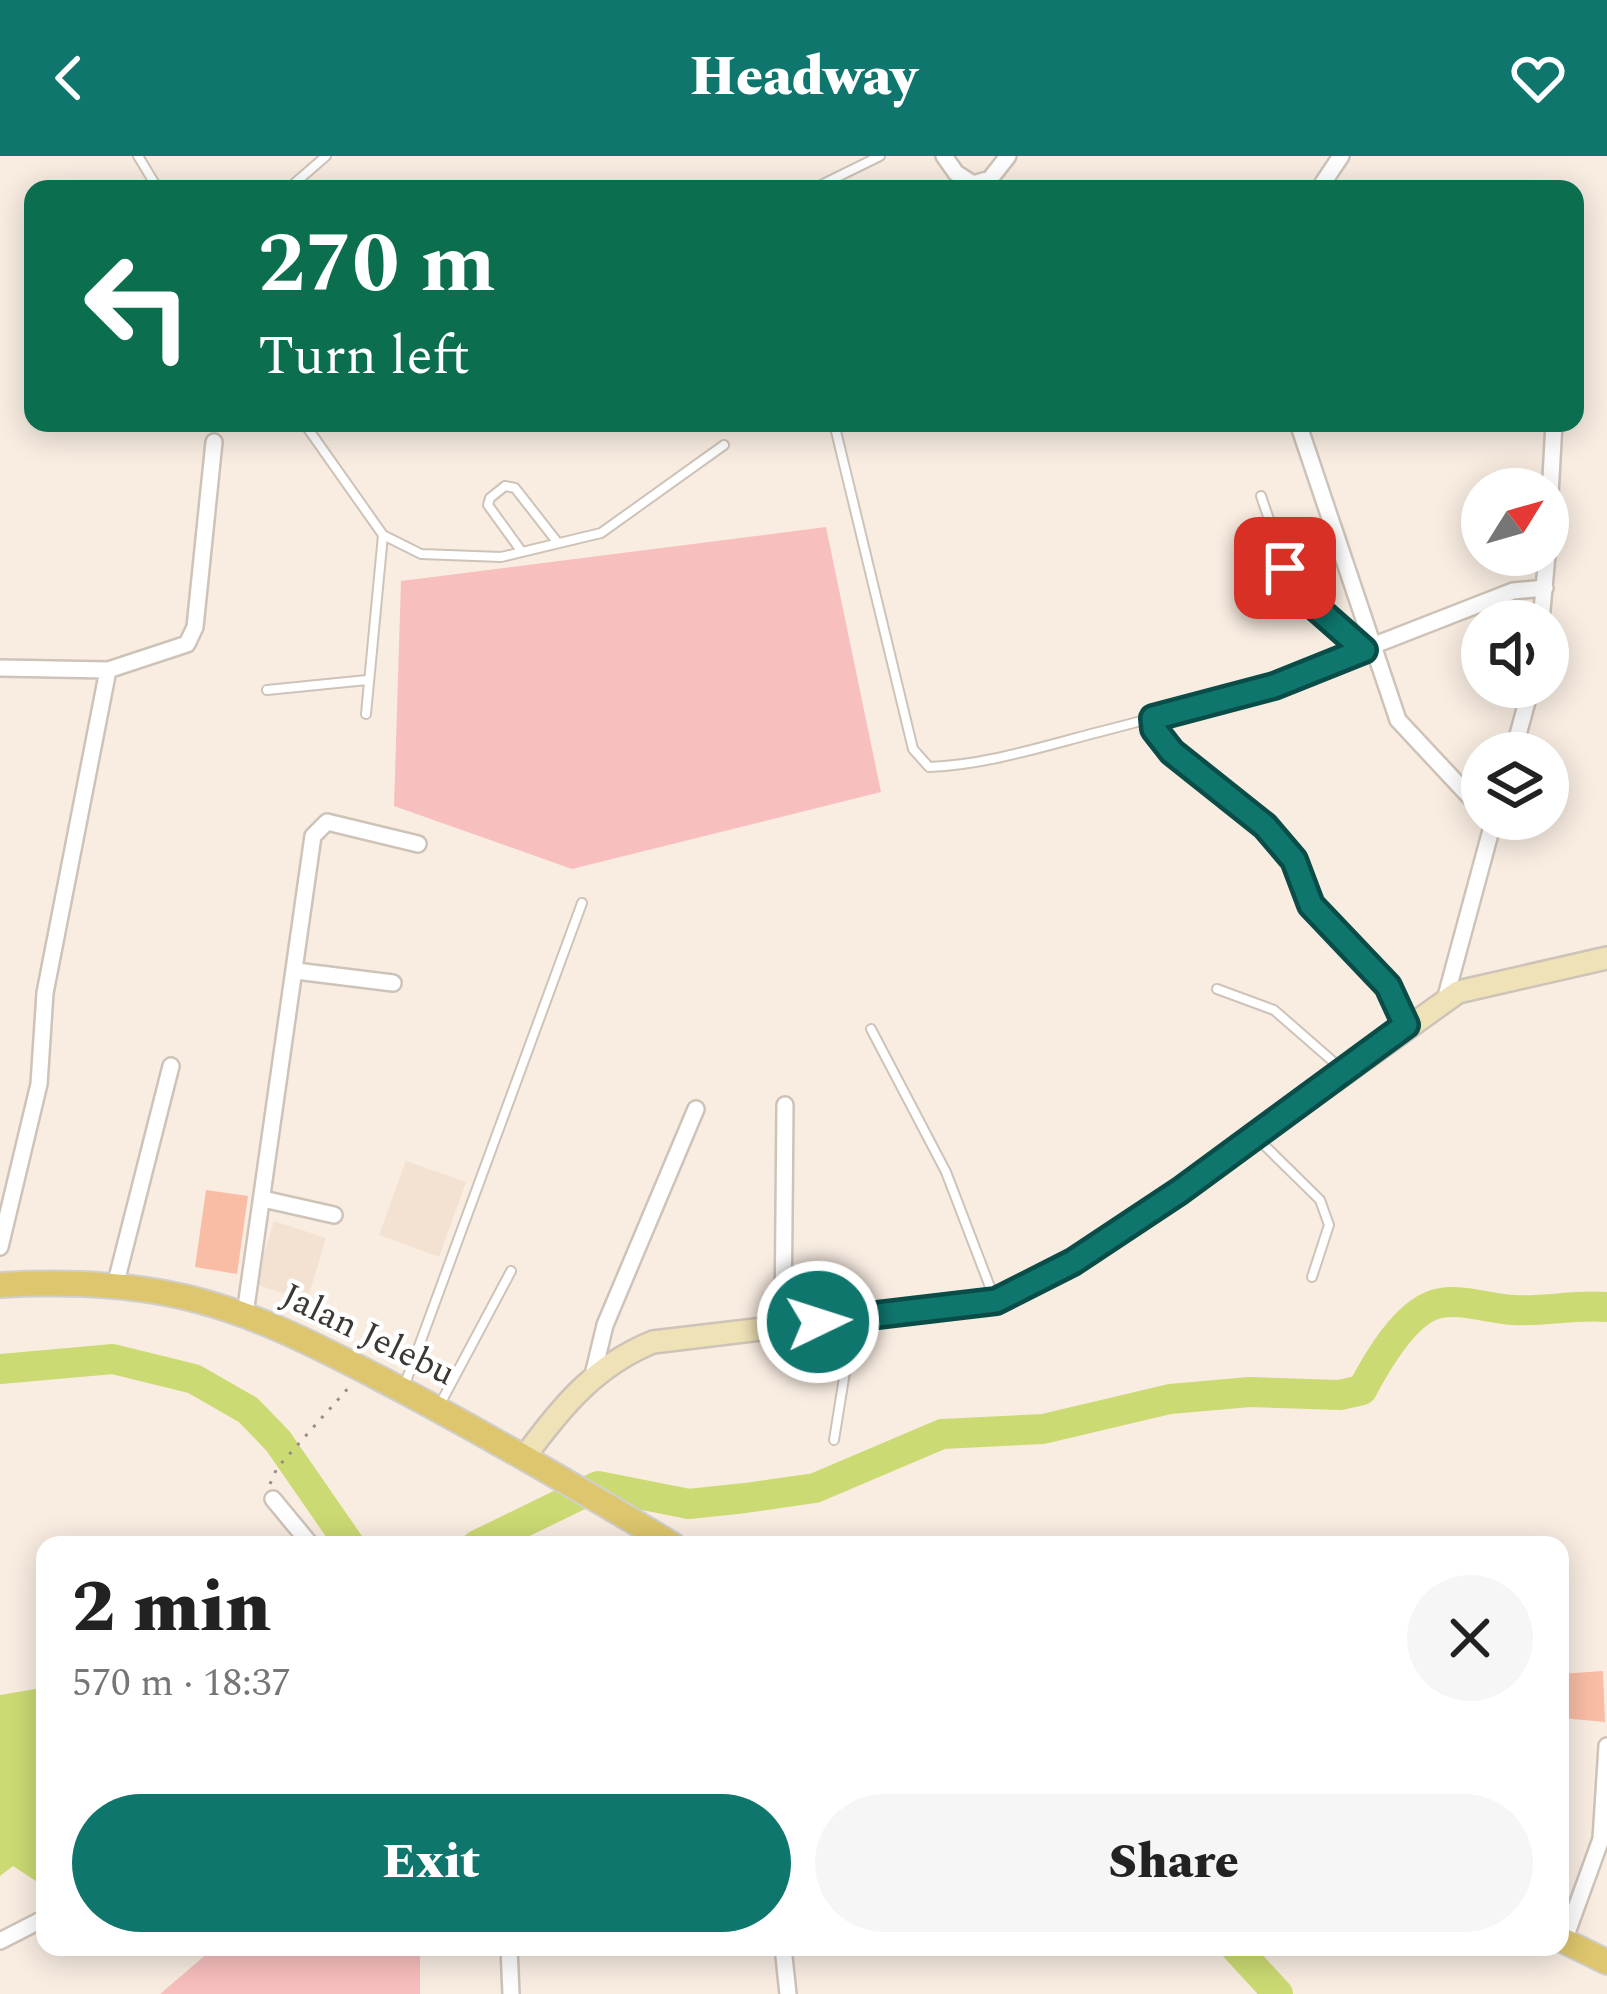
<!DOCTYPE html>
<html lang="en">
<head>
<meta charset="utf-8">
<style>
  :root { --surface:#fff; --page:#f6f6f6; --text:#222; --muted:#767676; --accent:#0f766e }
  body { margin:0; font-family:Spectral,serif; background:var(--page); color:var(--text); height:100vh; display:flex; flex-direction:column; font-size:45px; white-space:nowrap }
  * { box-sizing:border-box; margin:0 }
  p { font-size:39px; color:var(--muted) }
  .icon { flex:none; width:66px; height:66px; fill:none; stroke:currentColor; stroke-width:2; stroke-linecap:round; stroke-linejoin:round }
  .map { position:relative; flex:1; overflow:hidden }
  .side { position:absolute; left:36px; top:1380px; width:1533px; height:420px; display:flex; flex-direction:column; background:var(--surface); border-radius:24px; box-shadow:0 6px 30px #0003 }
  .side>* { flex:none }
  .guide { position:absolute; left:24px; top:24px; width:1560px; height:252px; border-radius:24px; box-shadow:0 6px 30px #0003; background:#0b6e4f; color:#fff; overflow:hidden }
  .needle { width:78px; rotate:53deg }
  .buttons { position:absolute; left:1461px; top:312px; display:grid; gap:24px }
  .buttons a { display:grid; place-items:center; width:108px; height:108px; border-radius:50%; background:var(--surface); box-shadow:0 6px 30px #0003; font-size:60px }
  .pin { position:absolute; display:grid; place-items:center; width:102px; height:102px; color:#fff; margin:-51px; border-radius:24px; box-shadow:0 6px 18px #0006 }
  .me { position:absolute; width:132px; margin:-66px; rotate:86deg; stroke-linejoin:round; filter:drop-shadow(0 0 9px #0008) }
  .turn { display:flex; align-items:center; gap:42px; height:252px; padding:0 36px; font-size:54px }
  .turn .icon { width:156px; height:156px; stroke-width:2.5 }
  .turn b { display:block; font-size:84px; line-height:102px }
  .round { display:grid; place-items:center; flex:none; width:126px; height:126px; border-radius:63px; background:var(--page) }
  .summary { display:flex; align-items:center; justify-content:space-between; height:204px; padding:0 36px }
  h1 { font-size:72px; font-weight:800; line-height:90px }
  .button { display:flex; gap:24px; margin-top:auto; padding:24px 36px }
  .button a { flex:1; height:138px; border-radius:72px; background:var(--accent); color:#fff; font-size:48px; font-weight:800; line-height:138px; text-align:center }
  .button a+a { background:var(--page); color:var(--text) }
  header { display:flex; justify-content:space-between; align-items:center; height:156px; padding:0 36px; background:var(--accent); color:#fff; font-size:54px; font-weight:800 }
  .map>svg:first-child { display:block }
  .built { fill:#f3e2d1 }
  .green { fill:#f7bfbe }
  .water { fill:#ccda73 }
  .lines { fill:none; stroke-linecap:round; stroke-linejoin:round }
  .river { stroke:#ccda73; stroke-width:30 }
  .building { fill:#f9bda5 }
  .lane-casing { stroke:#cec3b8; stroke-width:12 }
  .street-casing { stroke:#cec3b8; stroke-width:20 }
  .secondary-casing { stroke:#cec3b8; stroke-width:26 }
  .primary-casing { stroke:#d0cfce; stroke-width:28 }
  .path { stroke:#958d86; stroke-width:3; stroke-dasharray:3 9; stroke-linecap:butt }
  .lane { stroke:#fff; stroke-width:8 }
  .street { stroke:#fff; stroke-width:15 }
  .secondary { stroke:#eee2b6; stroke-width:21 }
  .primary { stroke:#ddc66d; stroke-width:24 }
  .route-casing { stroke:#0a4d48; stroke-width:30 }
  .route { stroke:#0f766e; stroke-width:21 }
  .labels { text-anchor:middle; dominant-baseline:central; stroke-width:9; stroke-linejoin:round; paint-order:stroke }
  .street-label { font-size:36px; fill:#3c3833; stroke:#fff }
</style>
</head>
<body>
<header><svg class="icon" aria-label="back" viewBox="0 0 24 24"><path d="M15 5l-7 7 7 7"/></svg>Headway<svg class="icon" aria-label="heart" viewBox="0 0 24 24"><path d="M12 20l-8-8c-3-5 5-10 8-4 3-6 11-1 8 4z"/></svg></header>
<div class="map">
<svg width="1607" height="1838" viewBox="0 0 1607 1838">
  <rect width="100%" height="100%" fill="#f9ede2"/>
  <path class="built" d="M406,1005L466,1026L439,1101L379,1079Z
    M274,1065L326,1082L307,1145L255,1128Z"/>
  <path class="green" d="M826,371L881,636L572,713L394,650L401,425Z
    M215,1791H420V1838H160Z"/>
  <path class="water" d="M41,1532L45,1535V1731L13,1710L0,1720V1539Z"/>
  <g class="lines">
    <path class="river" d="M0,1213L113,1203L194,1223L248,1254L278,1285L350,1389
      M477,1389L598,1330L689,1348L745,1342L815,1332L942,1278L1043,1273L1170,1243L1250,1236L1340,1239L1362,1234C1377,1206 1407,1152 1441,1147C1464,1143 1491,1153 1514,1154C1546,1156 1575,1148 1607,1151
      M1235,1791L1278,1838"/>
  </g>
  <path class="building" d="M206,1034L248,1040L237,1118L195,1111Z
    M1603,1515L1605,1566L1562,1562L1560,1518Z"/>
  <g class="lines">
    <defs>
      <path id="lane" d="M138,0L158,33
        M288,33L326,0
        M813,33L880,0
        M304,267L383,379L421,398L501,401L601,377L724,289
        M834,267L913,593L929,611C986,609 1044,590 1099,576C1192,552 1282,528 1371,491
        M1261,340C1286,414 1298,444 1363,493
        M522,396L488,349L490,342L505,330L515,332L558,387
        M267,534L367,524
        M366,558L383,379
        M1153,562L1154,573L1172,596L1265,670L1294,704L1311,749L1388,830L1406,868
        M1217,833L1274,854L1344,915
        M871,873L946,1016L995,1144
        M1256,981L1320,1044L1329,1069L1312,1121
        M405,1228L582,747
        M438,1252L511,1115
        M834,1284L853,1166"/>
      <path id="street" d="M944,0L956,17L973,28L990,23L1008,0
        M1319,33L1341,0
        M1298,267L1398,564L1482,654
        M1548,376L1554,267
        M1541,465L1547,399
        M1372,490L1513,435L1545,432
        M0,512L108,514L187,488L195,471L214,286
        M1513,597L1531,531
        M296,815L393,827
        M1445,844L1494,663
        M263,1043L334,1059
        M0,1091L39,928L45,837L108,514
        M115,1130L171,910
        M245,1158L313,680L327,666L418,688
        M783,1168L785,949
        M593,1219L605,1169L696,953
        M273,1343L311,1389
        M0,1785L45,1762
        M1564,1785L1601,1683L1607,1590
        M509,1791L511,1838
        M783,1791L788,1838"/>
      <path id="secondary" d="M526,1299C562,1250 596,1209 653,1186L996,1145L1073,1105L1180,1035L1458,836L1607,802"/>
      <path id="primary" d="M0,1129C55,1126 111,1127 165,1137C249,1152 327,1195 402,1234C494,1283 583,1335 673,1389
        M1560,1783L1607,1806"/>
    </defs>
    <use href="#lane" class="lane-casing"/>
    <use href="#street" class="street-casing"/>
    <use href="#secondary" class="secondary-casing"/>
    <use href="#primary" class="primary-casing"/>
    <path class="path" d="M270,1328L277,1312L351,1229"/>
    <use href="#lane" class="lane"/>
    <use href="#street" class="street"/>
    <use href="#secondary" class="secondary"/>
    <use href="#primary" class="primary"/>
  </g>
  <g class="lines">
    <defs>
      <path id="route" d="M818,1166L996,1145L1073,1106L1180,1035L1406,869L1388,830L1311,749L1294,704L1265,670L1172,596L1154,573L1153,562L1274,530L1364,494L1304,441L1285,412"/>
    </defs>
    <use href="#route" class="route-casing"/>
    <use href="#route" class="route"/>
  </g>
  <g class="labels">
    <g class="street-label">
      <text transform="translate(368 1179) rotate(26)">Jalan Jelebu</text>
    </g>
  </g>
</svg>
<div class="buttons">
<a><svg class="needle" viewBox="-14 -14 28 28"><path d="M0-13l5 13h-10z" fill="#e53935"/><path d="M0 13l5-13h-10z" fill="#767676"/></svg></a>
<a><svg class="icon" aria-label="sound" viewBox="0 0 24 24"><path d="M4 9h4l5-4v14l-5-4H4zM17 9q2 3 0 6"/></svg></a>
<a><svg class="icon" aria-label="layers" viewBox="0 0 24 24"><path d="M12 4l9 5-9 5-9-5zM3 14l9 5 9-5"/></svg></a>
</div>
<div class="pin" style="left:1285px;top:412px;background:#d93025"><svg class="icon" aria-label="arrive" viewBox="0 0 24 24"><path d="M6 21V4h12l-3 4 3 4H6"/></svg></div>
<svg class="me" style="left:818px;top:1166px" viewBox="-20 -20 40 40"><circle r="17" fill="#0f766e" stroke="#fff" stroke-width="3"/><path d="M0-11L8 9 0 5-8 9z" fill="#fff"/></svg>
<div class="guide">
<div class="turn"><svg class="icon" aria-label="left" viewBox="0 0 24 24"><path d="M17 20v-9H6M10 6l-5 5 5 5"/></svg><div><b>270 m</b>Turn left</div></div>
</div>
<section class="side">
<div class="summary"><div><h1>2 min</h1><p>570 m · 18:37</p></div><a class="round"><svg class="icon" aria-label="close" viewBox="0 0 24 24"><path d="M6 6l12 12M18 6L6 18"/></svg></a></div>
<div class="button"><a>Exit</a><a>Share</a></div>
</section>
</div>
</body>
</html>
